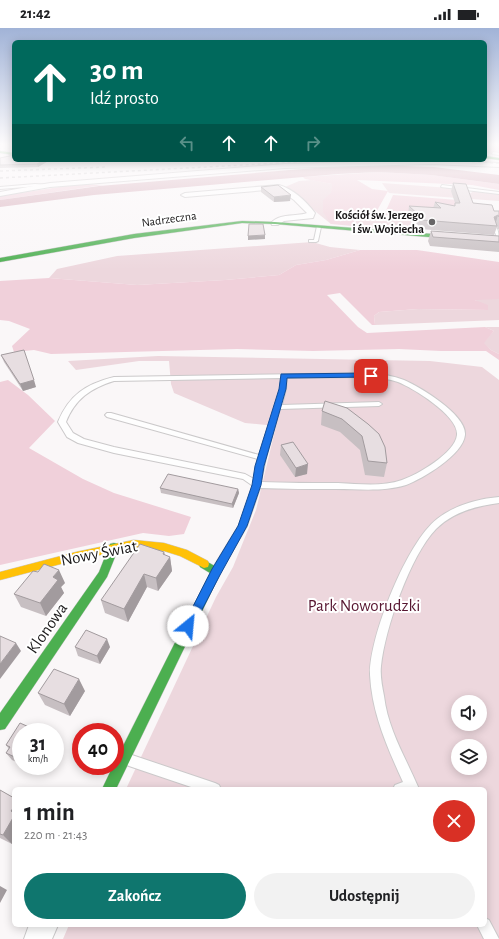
<!DOCTYPE html>
<html lang="pl">
<head>
<meta charset="utf-8">
<style>
  :root { --surface:#fff; --page:#f2f2f2; --text:#202124; --muted:#757577; --accent:#0f766e }
  body { margin:0; font-family:"Alegreya Sans",sans-serif; background:var(--page); color:var(--text); height:100vh; display:flex; flex-direction:column; font-size:15px; white-space:nowrap }
  * { box-sizing:border-box; margin:0 }
  p { font-size:13px; color:var(--muted) }
  .icon { flex:none; width:22px; height:22px; fill:none; stroke:currentColor; stroke-width:2; stroke-linecap:round; stroke-linejoin:round }
  .map { position:relative; flex:1; overflow:hidden }
  .panel { position:absolute; left:12px; top:759px; width:475px; height:140px; display:flex; flex-direction:column; background:var(--surface); border-radius:6px; box-shadow:0 2px 10px #0003 }
  .panel>* { flex:none }
  .top-card { position:absolute; left:12px; top:12px; width:475px; height:122px; border-radius:6px; box-shadow:0 2px 10px #0003; background:#00695c; color:#fff; overflow:hidden }
  .controls { position:absolute; left:451px; top:667px; display:grid; gap:8px }
  .controls a { display:grid; place-items:center; width:36px; height:36px; border-radius:50%; background:var(--surface); box-shadow:0 2px 10px #0003; font-size:20px }
  .speed { position:absolute; left:12px; top:695px; display:flex; gap:8px; font-size:20px; font-weight:700; text-align:center }
  .speed>* { display:grid; place-content:center; width:52px; height:52px; border-radius:50%; background:var(--surface); box-shadow:0 2px 10px #0003; line-height:1 }
  .speed small { font-size:10px; font-weight:400 }
  .speed .limit { border:6px solid #d22; background:#fff; color:#111 }
  .pin { position:absolute; display:grid; place-items:center; width:34px; height:34px; color:#fff; margin:-17px; border-radius:8px; box-shadow:0 2px 6px #0006 }
  .me { position:absolute; width:44px; margin:-22px; rotate:28deg; stroke-linejoin:round; filter:drop-shadow(0 0 3px #0008) }
  .turn { display:flex; align-items:center; gap:14px; height:84px; padding:0 12px; font-size:18px }
  .turn .icon { width:52px; height:52px; stroke-width:2.5 }
  .turn b { display:block; font-size:28px; line-height:34px }
  .lanes { display:flex; align-items:center; height:38px; padding:0 12px; background:#0003; justify-content:center; gap:20px; direction:ltr }
  .lanes .off { opacity:.35 }
  .round { display:grid; place-items:center; flex:none; width:42px; height:42px; border-radius:21px; background:var(--page) }
  .overview { display:flex; align-items:center; justify-content:space-between; height:68px; padding:0 12px }
  h1 { font-size:24px; font-weight:700; line-height:30px }
  .button { display:flex; gap:8px; margin-top:auto; padding:8px 12px }
  .button a { flex:1; height:46px; border-radius:24px; background:var(--accent); color:#fff; font-size:16px; font-weight:700; line-height:46px; text-align:center }
  .button a+a { background:var(--page); color:var(--text) }
  .status { display:flex; justify-content:space-between; align-items:center; height:28px; padding:0 20px; background:var(--surface); direction:ltr }
  .status svg { height:11px; fill:currentColor }
  .map>svg:first-child { display:block }
  .green { fill:#edd7dd; fill-rule:evenodd }
  .forest { fill:#f0d0da }
  .water { fill:#d8b1bd }
  .lines { fill:none; stroke-linecap:round; stroke-linejoin:round }
  .lane-casing { stroke:#cbc9ca; stroke-width:2 }
  .street-casing { stroke:#cbc9ca; stroke-width:2 }
  .fast-casing { stroke:#cbc9ca; stroke-width:1 }
  .slow-casing { stroke:#cbc9ca; stroke-width:1 }
  .lane { fill:#fefefe; fill-rule:evenodd }
  .street { fill:#fefefe; fill-rule:evenodd }
  .fast { fill:#4caf50; fill-rule:evenodd }
  .slow { fill:#ffc107; fill-rule:evenodd }
  .rail { stroke:#cfcdce; stroke-width:1.5; stroke-dasharray:3 3; stroke-linecap:butt }
  .wall { fill:#c7bfc2 }
  .shaded-wall { fill:#a29b9e }
  .building { fill:#e7dee1; stroke:#a29b9e }
  .route { fill:#1a73e8; stroke:#114b97 }
  .poi-dot { fill:#686667; stroke:#fff; stroke-width:1.5 }
  .labels { text-anchor:middle; dominant-baseline:central; stroke-width:4; stroke-linejoin:round; paint-order:stroke }
  .far-poi-label { font-size:12px; font-weight:bold; fill:#1a1819; stroke:#fff; text-anchor:end }
  .far-street-label { font-size:12px; fill:#1a1819; stroke:#fff }
  .near-street-label { font-size:17px; fill:#1a1819; stroke:#fff }
  .near-park-label { font-size:17px; fill:#571631; stroke:#fff }
</style>
</head>
<body>
<div class="status"><b>21:42</b><svg viewBox="0 0 49 12"><path d="M0 12V9h3v3zM5 12V6h3v6zM10 12V3h3v9zM15 12V0h3v12zM26 1h20v11H26zM47 4h2v5h-2z"/></svg></div>
<div class="map">
<svg width="499" height="911" viewBox="0 0 499 911">
  <rect width="100%" height="100%" fill="#faf7f8"/>
  <path class="green" d="M312,152L332,156L331,196L285,159L299,153Z
    M382,155L450,160L452,163L471,165L474,162L499,166V173L389,165Z
    M357,188L413,193L417,205L355,198Z
    M312,214L330,219L360,222L326,232L296,237L279,247L225,252L137,257L49,250L57,241L117,228Z
    M474,271H499V292L375,297L374,288L379,284L418,281L488,282Z
    M485,299H499V326L491,322L483,315L494,303Z
    M158,328L430,333L482,339L499,352V911H63L69,897H485V761H126L216,569L233,539L256,482L276,398L245,395L174,365L171,356L169,333H139L76,342L68,333ZM458,674H480V696H458ZM458,718H480V740H458Z"/>
  <path class="forest" d="M485,115H499V127L485,125Z
    M378,144L431,147L499,156V162L472,157L357,152L372,161L388,163L374,188L357,187L352,198L331,196L323,184V172L331,165L332,156L305,151L303,149Z
    M79,156L103,157L0,172V168Z
    M393,167L458,172V181L411,185L407,190L384,187Z
    M360,222H417L499,234V271L475,272L488,277V282L418,281L379,284L374,288L375,297H372L340,265L327,267L358,299L367,305L485,299L494,303L484,315L491,322L499,326V332L486,323H441L399,321L313,323L237,321L51,326L34,322L14,324L12,318L30,301L9,293L0,292V253L49,250L137,257L225,252L279,247L296,237L326,232Z
    M8,352L28,367L55,393L29,420L83,451L114,465L191,489L184,506L169,508L143,505L0,537V354Z"/>
  <path class="water" d="M375,137L434,139L499,147V156L431,147L378,144L338,146L94,167L0,179V172L99,158L327,139Z"/>
  <g class="lines">
    <defs>
      <path id="lane" d="M493,124L499,125V127L492,126Z
        M35,156L51,157L0,161V159Z
        M442,157L499,164V166L441,159Z
        M317,198L321,199L318,213L316,214H309V212H314Z
        M495,198C499,201 499,210 498,214L496,213V207L493,199Z
        M371,345C382,346 393,348 404,352C420,359 467,387 465,407C463,427 422,451 406,457C383,464 359,461 336,461C311,461 285,461 260,460L247,498L219,546L216,547L213,546L211,543L239,497L253,458L243,451L114,425L78,415L67,409L58,394C69,367 86,356 114,349ZM371,349C380,350 389,351 398,354C413,360 459,388 457,407C455,425 417,447 402,452C382,459 359,456 338,455C312,455 287,455 261,454L266,430L280,381L379,378L382,376L379,374L282,377L286,361L287,350ZM281,350L280,361L259,427L111,385H107L105,387L107,389L258,431L254,451L245,446L114,419L84,411L73,405L66,394C75,371 91,360 114,353Z
        M499,469V475C476,478 453,484 436,501C410,528 385,601 381,638C380,648 382,658 384,668C388,702 406,730 419,761H393L395,757L403,754C387,719 372,685 370,647C369,609 407,514 437,491C455,477 477,471 499,469Z
        M129,726L215,755L219,757L221,761H197L129,738L125,736L123,732L125,728Z
        M485,890L489,892L499,911H484L477,897H485Z"/>
      <path id="street" d="M433,132L499,135V139L432,136L285,140L50,159L0,168V164L50,155L285,136Z
        M279,157C293,161 306,173 315,185L313,190L284,193L278,197H272L271,195C280,185 295,189 307,185L294,172L278,161L185,169L181,167L185,165Z
        M29,897H58L52,911H24Z"/>
      <path id="fast" d="M0,123L14,125V127L0,125Z
        M485,128L499,130V132L485,130Z
        M242,193L275,194L499,211V215L275,196L242,195L134,210L0,234V230L134,206Z
        M114,515L118,516L119,519L107,549L5,701L0,702V685L99,544L110,516Z
        M204,532L220,541L221,544L116,761H102L113,738H115V734L210,545L200,539L199,536L200,533Z"/>
      <path id="slow" d="M134,512L164,515L187,522L208,533L209,536L208,539L204,540L180,528L164,523L134,520L76,532L0,552V544L76,524Z"/>
    </defs>
    <use href="#lane" class="lane-casing"/>
    <use href="#street" class="street-casing"/>
    <use href="#fast" class="fast-casing"/>
    <use href="#slow" class="slow-casing"/>
    <use href="#lane" class="lane"/>
    <use href="#street" class="street"/>
    <use href="#fast" class="fast"/>
    <use href="#slow" class="slow"/>
    <path class="rail" d="M448,132L499,135
      M0,143L108,139
      M0,150L338,132"/>
  </g>
  <path class="wall" d="M0,130L50,132L38,139L0,140Z
    M453,155L473,175L494,183H499V202L497,199L494,207L420,201V199L408,187L409,178L433,180L435,174L454,178L455,175L451,163Z
    M261,159L290,173L274,174L261,164Z
    M431,203L499,208V224L430,218L428,213Z
    M1,327L36,359L23,363L4,334Z
    M347,380L387,435L384,449L365,447L360,422L340,404L321,397L322,383Z
    M281,417L307,446L295,449L280,427Z
    M160,460L238,461L239,465L233,480L161,465Z
    M164,524L165,527L170,529L172,543L158,563L147,559L128,594L105,585L101,572Z
    M65,555L61,559L64,565L46,588L21,579L14,566Z
    M75,619H110L100,636L78,628Z
    M85,663L70,688L45,677L38,665Z
    M21,704V736L12,732L6,725L9,721L6,717Z
    M24,738H43L39,745Z
    M0,762L14,770V813L12,816L0,810Z"/>
  <path class="shaded-wall" d="M44,132H50L38,139L37,136Z
    M291,167L290,173L274,174V169Z
    M498,187L495,197L494,189Z
    M265,207V211L248,212V208Z
    M34,352L36,359L23,363L20,356Z
    M308,436L307,446L295,449L296,440Z
    M238,461L239,465L233,480L232,476Z
    M164,524L166,534L170,529L172,543L158,563L156,550L163,526Z
    M59,542L65,555L61,559L64,565L46,588L40,575L53,549Z
    M144,546L147,559L128,594L124,581Z
    M107,611L110,619L100,636L97,628Z
    M16,615L21,623L0,651V636Z
    M79,651L85,663L70,688L64,676Z
    M34,738H43L39,745Z
    M14,779V786L11,783Z
    M14,788V813L12,816L3,807Z
    M0,858L7,862L0,875Z"/>
  <path class="building" d="M14,127V132H44L37,136L0,137V130Z
    M453,155L466,156L473,175L492,177L494,183H499V189L498,187L494,189L497,198L422,192V190L409,178L441,180L435,174L455,178V175H460Z
    M278,157L291,167L274,169L261,159Z
    M249,196H263L265,207L248,208Z
    M431,203L499,208V214L433,209Z
    M24,322L34,352L20,356L1,327Z
    M325,373L347,380L368,396L379,406L385,419L387,435L368,433L362,408L342,391L322,383Z
    M293,414L308,436L296,440L281,417Z
    M168,446L238,461L232,476L160,460Z
    M140,516L164,524L163,526L170,529L156,550L144,546L124,581L101,572Z
    M44,536L59,542L53,549L58,552L40,575L14,566L33,543L38,544Z
    M86,602L107,611L97,628L75,619Z
    M0,608L16,615L0,636Z
    M54,641L79,651L64,676L38,665Z
    M20,695L40,704H21V732L6,725L10,719L6,717Z
    M0,762L14,770V779L11,783L14,785V788L3,807L0,806Z"/>
  <linearGradient id="sky" x2="0" y2="1"><stop stop-color="#a1b3d7"/><stop offset="0.48" stop-color="#fdfbfc"/><stop offset="1" stop-color="#fdfbfc" stop-opacity="0"/></linearGradient>
  <rect width="499" height="242" fill="url(#sky)"/>
  <path class="route" d="M371,345L373,346V349L287,350L286,361L264,438L261,457L247,498L220,547L192,601L188,603L184,601L183,598L212,541L238,498L252,457L255,438L279,361L281,346Z"/>
  <circle class="poi-dot" cx="432" cy="194" r="4"/>
  <g class="labels">
    <g class="far-poi-label">
      <text x="424" y="187">Kościół św. Jerzego<tspan x="424" dy="14">i św. Wojciecha</tspan></text>
    </g>
    <g class="far-street-label">
      <text transform="translate(169 191) rotate(-8)">Nadrzeczna</text>
    </g>
    <g class="near-street-label">
      <text transform="translate(99 525) rotate(-11)">Nowy Świat</text>
      <text transform="translate(47 600) rotate(-55)">Klonowa</text>
    </g>
    <g class="near-park-label">
      <text x="364" y="577">Park Noworudzki</text>
    </g>
  </g>
</svg>
<div class="controls">
<a><svg class="icon" aria-label="sound" viewBox="0 0 24 24"><path d="M4 9h4l5-4v14l-5-4H4zM17 9q2 3 0 6"/></svg></a>
<a><svg class="icon" aria-label="layers" viewBox="0 0 24 24"><path d="M12 4l9 5-9 5-9-5zM3 14l9 5 9-5"/></svg></a>
</div>
<div class="speed"><div>31<small>km/h</small></div><div class="limit">40</div></div>
<div class="pin" style="left:371px;top:348px;background:#d93025"><svg class="icon" aria-label="arrive" viewBox="0 0 24 24"><path d="M6 21V4h12l-3 4 3 4H6"/></svg></div>
<svg class="me" style="left:188px;top:598px" viewBox="-20 -20 40 40"><circle r="19" fill="#fff"/><path d="M0-13L10 11 0 6-10 11z" fill="#1a73e8"/></svg>
<div class="top-card">
<div class="turn"><svg class="icon" aria-label="ahead" viewBox="0 0 24 24"><path d="M12 20V5M6 11l6-6 6 6"/></svg><div><b>30 m</b>Idź prosto</div></div>
<div class="lanes"><svg class="icon off" aria-label="left" viewBox="0 0 24 24"><path d="M17 20v-9H6M10 6l-5 5 5 5"/></svg><svg class="icon" aria-label="ahead" viewBox="0 0 24 24"><path d="M12 20V5M6 11l6-6 6 6"/></svg><svg class="icon" aria-label="ahead" viewBox="0 0 24 24"><path d="M12 20V5M6 11l6-6 6 6"/></svg><svg class="icon off" aria-label="right" viewBox="0 0 24 24"><path d="M7 20v-9h11M14 6l5 5-5 5"/></svg></div>
</div>
<section class="panel">
<div class="overview"><div><h1>1 min</h1><p>220 m · 21:43</p></div><a class="round" style="background:#d93025;color:#fff"><svg class="icon" aria-label="close" viewBox="0 0 24 24"><path d="M6 6l12 12M18 6L6 18"/></svg></a></div>
<div class="button"><a>Zakończ</a><a>Udostępnij</a></div>
</section>
</div>
</body>
</html>
